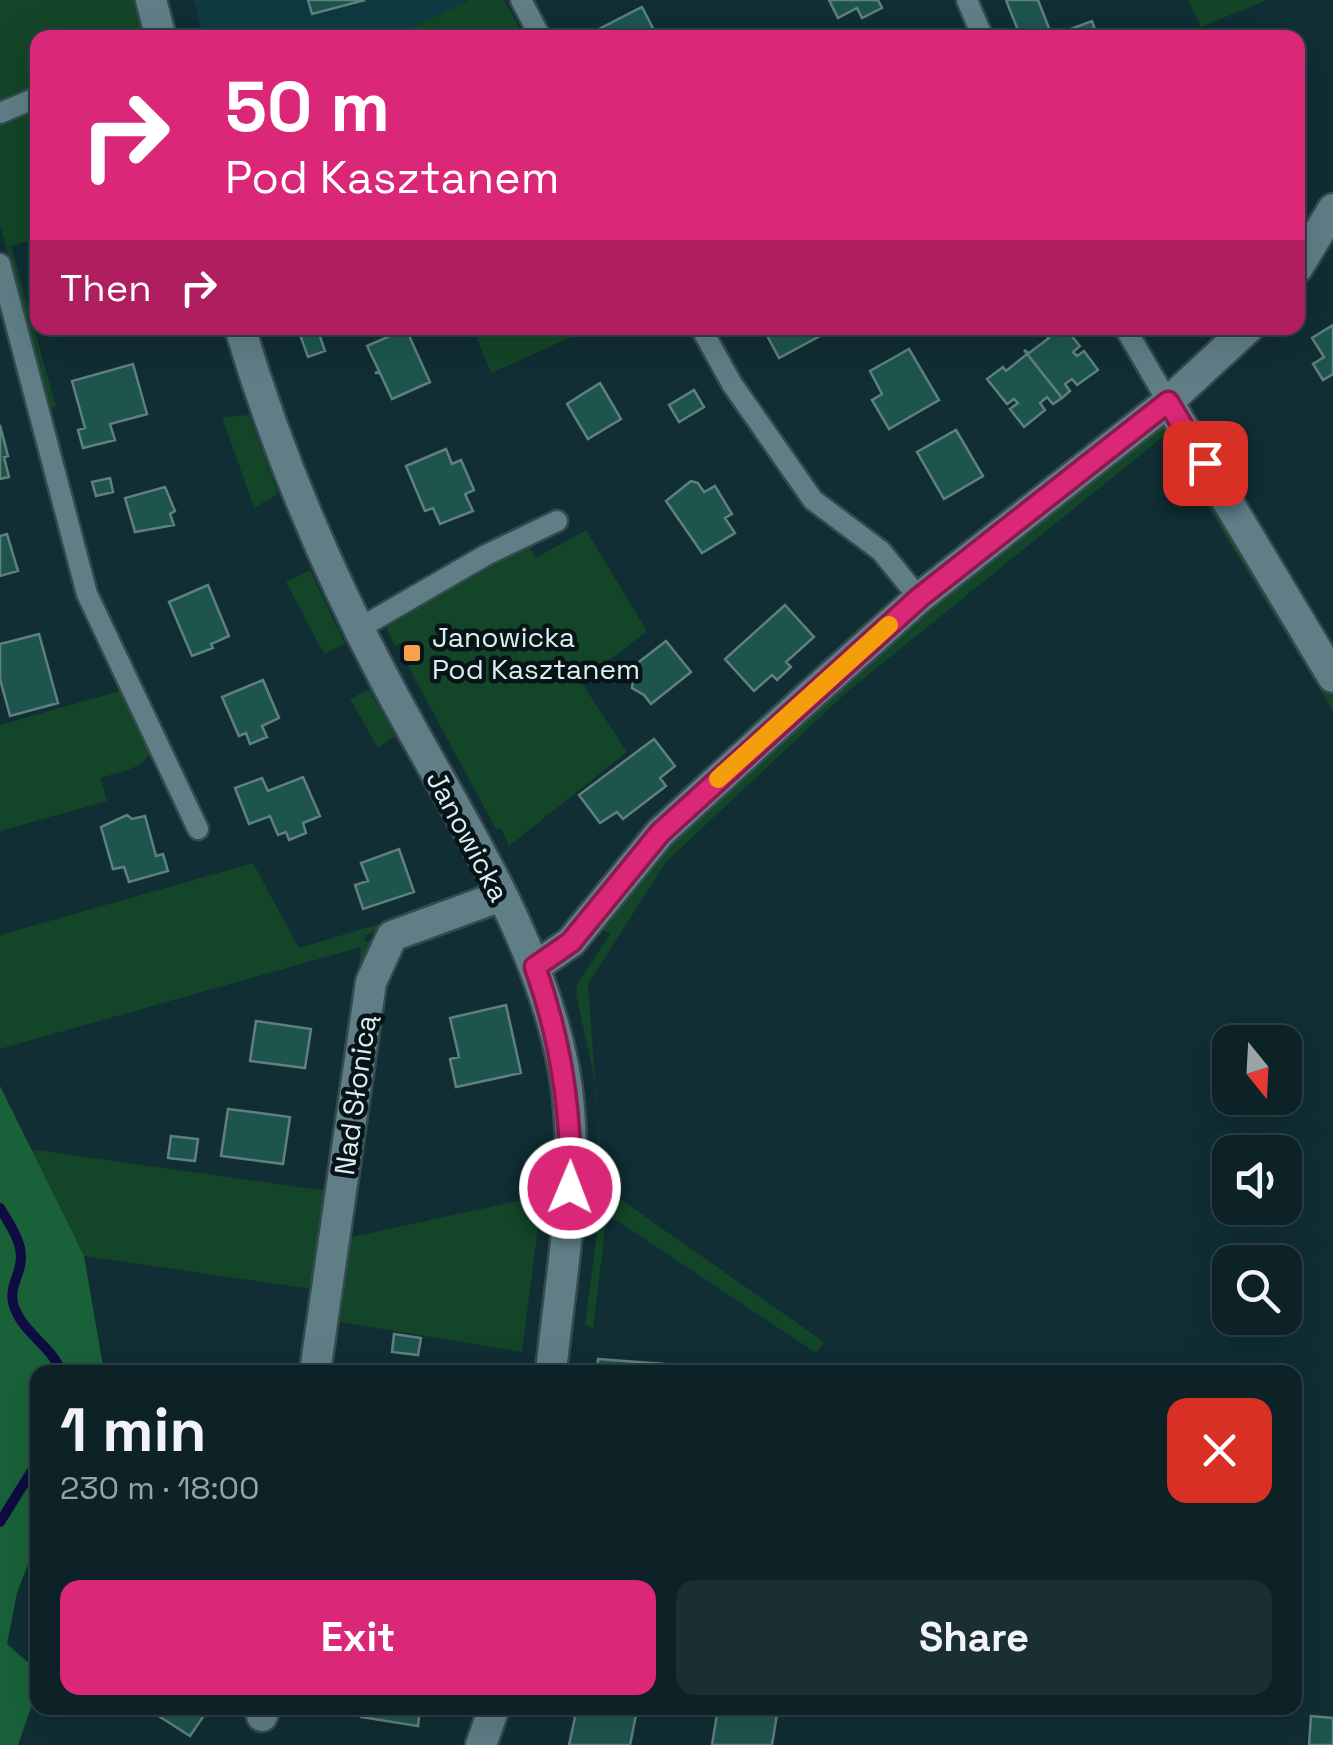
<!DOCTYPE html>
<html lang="en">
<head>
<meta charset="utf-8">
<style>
  :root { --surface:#0c2227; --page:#1a2f33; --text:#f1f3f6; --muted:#9aa4a7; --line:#2c3f44; --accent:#db2777 }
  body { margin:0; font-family:"Space Grotesk",sans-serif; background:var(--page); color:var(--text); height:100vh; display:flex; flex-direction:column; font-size:38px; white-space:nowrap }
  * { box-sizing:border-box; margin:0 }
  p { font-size:32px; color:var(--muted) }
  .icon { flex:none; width:55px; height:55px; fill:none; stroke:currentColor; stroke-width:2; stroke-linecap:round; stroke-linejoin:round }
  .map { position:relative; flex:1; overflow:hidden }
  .side { position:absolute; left:30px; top:1365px; width:1272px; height:350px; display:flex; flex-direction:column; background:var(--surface); border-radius:20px; box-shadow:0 10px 40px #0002,0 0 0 2px var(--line) }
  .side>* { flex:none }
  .top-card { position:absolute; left:30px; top:30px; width:1275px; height:305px; border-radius:20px; box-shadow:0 10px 40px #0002,0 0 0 2px var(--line); background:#db2777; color:#fff; overflow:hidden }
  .needle { width:65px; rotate:162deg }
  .buttons { position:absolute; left:1212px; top:1025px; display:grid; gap:20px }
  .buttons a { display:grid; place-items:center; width:90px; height:90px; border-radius:20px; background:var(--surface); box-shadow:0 10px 40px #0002,0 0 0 2px var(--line); font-size:50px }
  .pin { position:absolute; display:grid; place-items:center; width:85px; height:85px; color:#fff; margin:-42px; border-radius:20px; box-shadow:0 5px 15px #0006 }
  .me { position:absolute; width:110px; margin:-55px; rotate:1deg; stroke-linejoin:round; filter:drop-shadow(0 0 8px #0008) }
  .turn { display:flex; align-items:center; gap:35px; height:210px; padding:0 30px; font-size:45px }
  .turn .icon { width:130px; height:130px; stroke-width:2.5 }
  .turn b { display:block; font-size:70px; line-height:85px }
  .then { display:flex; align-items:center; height:95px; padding:0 30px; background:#0003; gap:20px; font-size:38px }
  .round { display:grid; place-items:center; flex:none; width:105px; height:105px; border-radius:20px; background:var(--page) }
  .summary { display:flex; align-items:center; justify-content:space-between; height:170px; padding:0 30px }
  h1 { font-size:60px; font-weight:600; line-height:75px }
  .primary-button { display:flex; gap:20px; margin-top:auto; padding:20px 30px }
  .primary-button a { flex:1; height:115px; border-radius:20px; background:var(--accent); color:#fff; font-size:40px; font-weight:600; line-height:115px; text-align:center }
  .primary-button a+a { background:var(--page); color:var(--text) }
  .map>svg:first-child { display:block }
  .built { fill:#0f3941 }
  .green { fill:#134528 }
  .forest { fill:#196239 }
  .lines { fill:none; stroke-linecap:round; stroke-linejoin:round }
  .stream { stroke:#0e0c42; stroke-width:10 }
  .building { fill:#1d554e; stroke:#60807b; stroke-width:2.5 }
  .service-casing { stroke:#354a4f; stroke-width:25 }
  .minor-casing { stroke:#354a4f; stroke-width:35 }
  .tertiary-casing { stroke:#354a4f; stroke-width:35 }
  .service { stroke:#5f7e86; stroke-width:20 }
  .minor { stroke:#5f7e86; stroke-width:30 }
  .tertiary { stroke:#5f7e86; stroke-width:30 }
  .route-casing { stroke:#8e194d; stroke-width:25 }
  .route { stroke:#db2777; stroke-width:18 }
  .slow { stroke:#f59e0b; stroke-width:18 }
  .poi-dot { fill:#f8a14a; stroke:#081417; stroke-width:4 }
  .labels { text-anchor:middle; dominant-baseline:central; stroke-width:9; stroke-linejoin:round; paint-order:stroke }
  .poi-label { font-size:28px; fill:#ddeef2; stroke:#081417; text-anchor:start }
  .street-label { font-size:28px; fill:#ddeef2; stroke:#081417 }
</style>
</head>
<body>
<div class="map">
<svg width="1333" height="1745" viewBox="0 0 1333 1745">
  <rect width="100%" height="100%" fill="#102e34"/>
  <path class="built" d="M194,0H470L392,38L203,37Z"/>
  <path class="green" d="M0,0H133L140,28L138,37L38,38L37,87L0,102Z
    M470,0H504L525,37H392Z
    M1188,0H1267L1201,27Z
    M37,105V238L11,246L56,407H51L0,225V120Z
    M473,328H592L491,373Z
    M249,415L278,494L254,508L222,417Z
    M1158,425H1167L1333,692V711L1164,436L848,691L666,862L588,984L603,1187L824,1342L816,1353L607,1214L593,1329L585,1324L603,1187L599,1184L597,1090L576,995L577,984L610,934L600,927L648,867L687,826L926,608Z
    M586,530L647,631L581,682L627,752L509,846L501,828L496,829L408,666L415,661L405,642L395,646L386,627L528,544L536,558Z
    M310,570L345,644L324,654L286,582Z
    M369,689L395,736L378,748L350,699Z
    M123,690L152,749C144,770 119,772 100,778L107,801L0,831V725Z
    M253,863L299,948L465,898L400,925L365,935V942L384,938L353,1010L361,947L0,1049V935Z
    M29,1149L327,1191L312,1289L84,1256Z
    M542,1196L522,1352L340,1322L351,1237Z"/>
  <path class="forest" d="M0,1086L84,1256L104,1372H38L37,1540L17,1593L7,1644L32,1666L33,1702L18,1745H0Z"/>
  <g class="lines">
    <path class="stream" d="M0,1208C10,1225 25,1245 20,1266C17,1279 10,1289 13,1303C21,1333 52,1345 61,1372
      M0,1522L38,1461"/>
  </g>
  <path class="building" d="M308,0H365L312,14Z
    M829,0H878L882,8L862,18L857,8L838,18Z
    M1006,0H1038L1052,36L1092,21L1098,38H1021Z
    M642,7L658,38H604L599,29Z
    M1333,325V374L1323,380L1313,364L1324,357L1312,338Z
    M317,328L325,351L308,357L299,332Z
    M763,328H816L820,336L779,358Z
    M1053,328H1065L1080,346L1073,352L1077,356L1084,351L1098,370L1077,385L1072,379L1065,384L1070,391L1062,398L1024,350L1029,353L1049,338L1045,334Z
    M406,329L430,382L392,399L380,373H375L379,371L367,346Z
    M909,349L939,400L889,429L872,400L882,394L870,371Z
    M1027,354L1062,398L1053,404L1047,397L1040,403L1045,410L1024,427L1010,409L1018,403L1014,399L1007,404L987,379L1003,367L1006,371Z
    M133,364L147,414L110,424L115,440L83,448L78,430L85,428L72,381Z
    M600,383L621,419L588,439L567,404Z
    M694,390L704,407L679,422L669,405Z
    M0,425L8,456L4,457L9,477L0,479Z
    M956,430L983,476L944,499L917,452Z
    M446,449L452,464L461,460L474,490L465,494L473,511L440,524L433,508L425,511L406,466Z
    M110,478L113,492L96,496L92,482Z
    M691,481L698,483L704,492L715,486L732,514L725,518L735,533L702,553L666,501Z
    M165,487L175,511L170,514L174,525L135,532L125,498Z
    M7,534L18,571L0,576V536Z
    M208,585L229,636L211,644L213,648L192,656L169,602Z
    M785,605L814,637L786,662L791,667L777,680L772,675L754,691L725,659Z
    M39,634L58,703L10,716L0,679V644Z
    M666,641L691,672L651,704L644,695L632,688L633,681L626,672Z
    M263,680L279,718L262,726L267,737L250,744L246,733L239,736L222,697Z
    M654,739L675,766L660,778L666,786L623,819L617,812L600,823L579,795Z
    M303,777L320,816L303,823L306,833L289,840L286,832L278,835L270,816L249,824L235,788L262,778L268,791Z
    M127,815L132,819L145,816L156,856L163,854L168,871L129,882L124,867L113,869L101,827Z
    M399,849L414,892L363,909L355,885L368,881L361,863Z
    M506,1005L521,1073L456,1087L450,1059L459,1057L450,1018Z
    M256,1021L311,1029L305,1068L250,1061Z
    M228,1109L290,1117L283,1164L221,1156Z
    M171,1136L198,1139L195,1161L168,1158Z
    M394,1334L421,1338L418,1355L392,1352Z
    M598,1359L664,1364V1372H597Z
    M146,1708H209L190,1736Z
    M362,1708H420L418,1726L361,1717Z
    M577,1708H597L636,1715L630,1745H569Z
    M718,1708H778L772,1745H712Z
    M1311,1716L1333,1718V1745H1309Z"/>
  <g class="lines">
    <defs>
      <path id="service" d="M521,0L541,38
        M967,0L983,38
        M0,113L38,97
        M0,264L87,594L198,829
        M701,328L732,384L813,500L881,551L919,598
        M1125,328L1168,402
        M358,629L486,555L557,521"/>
      <path id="minor" d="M1298,267L1333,209
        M1168,402L1333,677
        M535,967L571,942L660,833L804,701L919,598L1168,402L1248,328
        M315,1372L371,982L392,936L501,896
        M262,1716L264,1708"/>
      <path id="tertiary" d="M151,0L161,38
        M240,328C276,449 325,566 384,678C449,803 538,930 564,1070C582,1169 561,1273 551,1372
        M481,1745L494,1708"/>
    </defs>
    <use href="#service" class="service-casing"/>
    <use href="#minor" class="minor-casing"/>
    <use href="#tertiary" class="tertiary-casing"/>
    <use href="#service" class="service"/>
    <use href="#minor" class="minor"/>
    <use href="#tertiary" class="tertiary"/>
  </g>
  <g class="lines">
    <defs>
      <path id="route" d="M570,1188C572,1111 561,1040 535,967L571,942L660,833L919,598L1168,402L1205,463"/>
    </defs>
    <use href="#route" class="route-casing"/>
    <use href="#route" class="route"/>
    <path class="slow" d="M718,779L889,625"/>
  </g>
  <rect class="poi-dot" x="402" y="643" width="20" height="20" rx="5"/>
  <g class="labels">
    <g class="poi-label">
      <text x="432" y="637">Janowicka<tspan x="432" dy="32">Pod Kasztanem</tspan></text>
    </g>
    <g class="street-label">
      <text transform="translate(468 836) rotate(62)">Janowicka</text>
      <text transform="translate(355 1095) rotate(-82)">Nad Słonicą</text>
    </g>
  </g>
</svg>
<div class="buttons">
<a><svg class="needle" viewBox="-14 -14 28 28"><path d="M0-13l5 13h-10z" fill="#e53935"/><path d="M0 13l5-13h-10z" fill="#9aa4a7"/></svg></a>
<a><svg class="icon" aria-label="sound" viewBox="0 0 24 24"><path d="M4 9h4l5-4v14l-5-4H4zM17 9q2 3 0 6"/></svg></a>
<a><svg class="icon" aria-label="search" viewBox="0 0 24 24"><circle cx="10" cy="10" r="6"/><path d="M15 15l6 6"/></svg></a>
</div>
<div class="pin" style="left:1205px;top:463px;background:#d93025"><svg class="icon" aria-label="arrive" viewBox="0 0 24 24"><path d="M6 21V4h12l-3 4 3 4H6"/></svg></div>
<svg class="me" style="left:570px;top:1188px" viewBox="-20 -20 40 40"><circle r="17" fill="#db2777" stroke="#fff" stroke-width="3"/><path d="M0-11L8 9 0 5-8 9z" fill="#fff"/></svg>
<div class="top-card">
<div class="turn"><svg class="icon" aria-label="right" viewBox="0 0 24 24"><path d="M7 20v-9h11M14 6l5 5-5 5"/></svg><div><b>50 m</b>Pod Kasztanem</div></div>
<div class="then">Then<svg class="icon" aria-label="right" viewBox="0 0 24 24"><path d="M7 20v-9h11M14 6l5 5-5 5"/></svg></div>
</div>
<section class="side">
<div class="summary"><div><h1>1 min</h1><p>230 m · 18:00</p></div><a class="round" style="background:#d93025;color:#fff"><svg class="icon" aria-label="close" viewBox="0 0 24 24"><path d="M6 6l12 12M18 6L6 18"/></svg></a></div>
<div class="primary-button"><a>Exit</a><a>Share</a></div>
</section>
</div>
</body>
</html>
